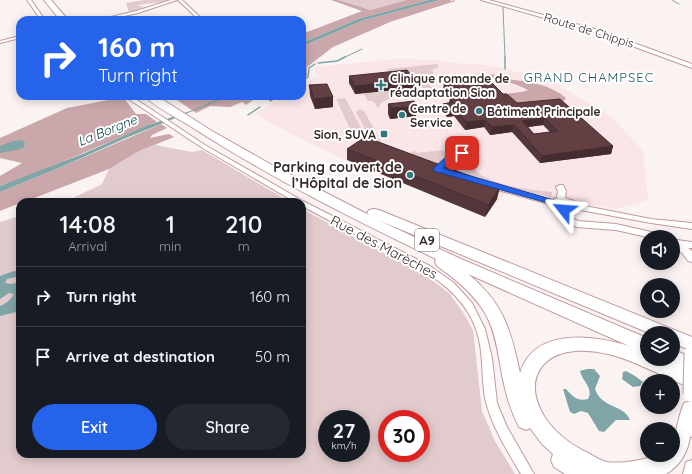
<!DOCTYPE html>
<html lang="en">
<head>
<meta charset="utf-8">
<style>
  :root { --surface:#171b24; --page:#242831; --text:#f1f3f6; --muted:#9ea1a6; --line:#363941; --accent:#2563eb }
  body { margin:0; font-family:Quicksand,sans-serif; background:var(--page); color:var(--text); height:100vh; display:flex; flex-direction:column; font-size:15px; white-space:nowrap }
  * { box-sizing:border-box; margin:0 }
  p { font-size:13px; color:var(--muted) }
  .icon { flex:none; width:22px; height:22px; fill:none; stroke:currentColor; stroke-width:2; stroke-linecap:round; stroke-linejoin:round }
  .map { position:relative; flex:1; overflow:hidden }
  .details { position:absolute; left:16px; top:198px; width:290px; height:260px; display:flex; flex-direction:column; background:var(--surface); border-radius:12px; box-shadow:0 2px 10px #0003 }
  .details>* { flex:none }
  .banner { position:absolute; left:16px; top:16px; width:290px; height:84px; border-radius:12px; box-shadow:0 2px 10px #0003; background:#2563eb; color:#fff; overflow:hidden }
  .tools { position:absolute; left:640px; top:230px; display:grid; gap:8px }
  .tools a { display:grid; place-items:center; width:40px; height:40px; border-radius:50%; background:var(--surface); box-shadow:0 2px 10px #0003; font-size:20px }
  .speed { position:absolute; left:318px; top:410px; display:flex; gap:8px; font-size:20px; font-weight:700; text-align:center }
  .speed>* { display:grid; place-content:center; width:52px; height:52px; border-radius:50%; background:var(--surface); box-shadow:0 2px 10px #0003; line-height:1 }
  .speed small { font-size:10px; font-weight:400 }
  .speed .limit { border:6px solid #d22; background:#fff; color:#111 }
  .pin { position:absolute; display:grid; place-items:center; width:34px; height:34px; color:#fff; margin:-17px; border-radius:8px; box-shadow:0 2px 6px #0006 }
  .me { position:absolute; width:44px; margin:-22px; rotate:298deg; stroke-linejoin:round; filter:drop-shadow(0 0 3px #0008) }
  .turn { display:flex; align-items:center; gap:14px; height:84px; padding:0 16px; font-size:18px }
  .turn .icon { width:52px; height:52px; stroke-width:2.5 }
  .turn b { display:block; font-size:28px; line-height:34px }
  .eta { display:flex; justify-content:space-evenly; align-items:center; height:68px; text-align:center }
  .eta b { font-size:24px; font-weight:600; line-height:28px }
  .cta { display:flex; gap:8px; margin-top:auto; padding:8px 16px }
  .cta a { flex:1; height:46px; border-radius:24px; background:var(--accent); color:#fff; font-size:16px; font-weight:600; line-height:46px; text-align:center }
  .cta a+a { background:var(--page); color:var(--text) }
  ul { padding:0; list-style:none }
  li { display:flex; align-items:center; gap:12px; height:60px; padding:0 16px; border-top:1px solid var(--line) }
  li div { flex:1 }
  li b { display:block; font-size:15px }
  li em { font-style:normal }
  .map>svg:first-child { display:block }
  .built { fill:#fae5e7 }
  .green { fill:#e1cbcc; fill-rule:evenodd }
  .forest { fill:#caa7aa }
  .water { fill:#80a5a7 }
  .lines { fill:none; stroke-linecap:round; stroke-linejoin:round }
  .stream-far1 { stroke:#80a5a7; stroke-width:1 }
  .stream { stroke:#80a5a7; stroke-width:1.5 }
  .minor-casing { stroke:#c19a9d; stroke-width:2 }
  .tertiary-casing { stroke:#c19a9d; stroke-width:2 }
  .secondary-casing { stroke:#c19a9d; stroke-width:2 }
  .motorway-casing { stroke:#c19a9d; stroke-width:2 }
  .minor { fill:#fff; fill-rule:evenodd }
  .tertiary { fill:#fff; fill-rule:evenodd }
  .secondary { fill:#fff; fill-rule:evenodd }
  .motorway { fill:#fff; fill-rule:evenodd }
  .secondary-bridge-casing { stroke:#c19a9d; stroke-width:17; stroke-linecap:butt }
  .secondary-bridge { stroke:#fff; stroke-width:15 }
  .wall { fill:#53363a; fill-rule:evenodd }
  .shaded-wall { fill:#442c2f }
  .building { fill:#613f43; stroke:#442c2f; fill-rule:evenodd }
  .route { fill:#2563eb; stroke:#184099 }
  .poi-dot { fill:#317a7f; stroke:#fff; stroke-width:1.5 }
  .labels { text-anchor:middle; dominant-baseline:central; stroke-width:4; stroke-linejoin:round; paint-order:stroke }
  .far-street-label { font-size:12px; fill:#382829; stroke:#fff }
  .far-poi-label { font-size:12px; font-weight:bold; fill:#382829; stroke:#fff; text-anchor:start }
  .far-neighbourhood-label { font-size:13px; letter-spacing:1px; fill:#245e62; stroke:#fff }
  .far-water-label { font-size:13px; font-style:italic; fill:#0a4649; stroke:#fff }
  .shield { fill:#fff; stroke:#746869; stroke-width:1 }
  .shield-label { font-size:13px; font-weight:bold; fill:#382829 }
  .poi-label { font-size:14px; font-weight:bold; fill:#382829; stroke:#fff; text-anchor:end }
  .street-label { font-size:14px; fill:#382829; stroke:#fff }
</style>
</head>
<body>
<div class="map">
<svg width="692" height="474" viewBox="0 0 692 474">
  <rect width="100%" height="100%" fill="#fbf2f2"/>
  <path class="built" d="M397,59L437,60L452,63L487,65L548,79L612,117L643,151L648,200L615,209L550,198L509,189L485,217L343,159L299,138L255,114L284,96H302V85L317,76L314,67Z"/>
  <path class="green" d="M144,0H167L168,1C158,4 147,2 137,6H144L139,9L141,10L131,13L128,10L126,3Z
    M338,0H406L371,10Z
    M437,64L439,67L432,70L434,73L418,80L420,83L429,84L433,89L401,92L399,89L414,87L393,79L387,69Z
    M473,86L443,90L447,95C433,96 384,91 378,108L373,101H368L363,93L396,89L399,93L433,90L439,91V89Z
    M345,98L366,137L363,139L353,135L336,99Z
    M360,109L364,111L383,145L372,142L356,112Z
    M155,145L192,152L202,150L290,202H65L102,184L109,169L137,152Z
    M443,150L449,155L438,164L413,155L410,152L415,151L417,153Z
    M454,159C466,161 473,170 483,176C504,187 529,190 552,192L551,197L508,189L444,168Z
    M302,209L428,277L450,294L464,314L473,330L482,411L495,441L515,474H0V222L20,216V454H302ZM327,419H361V453H327ZM387,419H421V453H387Z"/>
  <path class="forest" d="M331,0H338L371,10L406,0H429L358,19L302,43V34L362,11Z
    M440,0H450L452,2L390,22L333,47L307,67V76L302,79V47L305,45L364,20Z
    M473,74C481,75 490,74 498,75C503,76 508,79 513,80C532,82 550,85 566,98L564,101L515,107L504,95C512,92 523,93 528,90C510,81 496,78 475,79Z
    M171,96H269L265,98H256L246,105L242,102L230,107L210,106L196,113Z
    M119,98H124L136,114H146L157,122L31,175L0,186V176L22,163L0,158V138L67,108Z
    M161,124L167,128L152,135L150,138L169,134L174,137L137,152L109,169L24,202H20V203L0,211V192L61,167Z"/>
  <path class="water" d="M429,0H440L364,20L305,45L302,47V43L358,19Z
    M224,96H230L126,138L61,167L0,192V186L85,153L146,126L193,110Z
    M22,140L25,143L24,147L21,149L0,153V146L13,141Z
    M14,271L20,272V278L16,277L7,279L5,283L11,284L20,282V298L17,303L20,306V311L0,316V306C5,305 12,298 14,294L9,293L0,299V276Z
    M587,369H594L600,376L595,389C602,409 624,404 630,420H616L604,432L599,431L588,413L581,411L574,414L570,412L563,389H566C572,396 578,402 588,399C594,388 582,381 580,371Z
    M626,371L635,376L643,382L640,386L633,387L622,379L623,372Z"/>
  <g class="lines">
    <path class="stream-far1" d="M672,0L679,4
      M503,7L505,58
      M343,58L362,49"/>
    <path class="stream" d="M505,57V69
      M318,63L337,61L345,57
      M302,81L308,77L309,68L315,64
      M270,101L279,96
      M248,115L260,107"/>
    <defs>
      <path id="minor" d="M27,0H31L45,20H41Z
        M171,0H177L138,13L106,20H98L136,11Z
        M178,0H182L203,20H199Z
        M449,0H454L452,1Z
        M20,36V38L0,43V41Z
        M124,96H131L205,145L303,201L430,266L454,283L472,303L485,329L492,358L497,403L507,427L534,474H521C507,451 491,425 485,398C481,375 484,351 476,329C460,284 413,265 374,244C350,231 326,219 302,206V202H295L201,147Z
        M476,149L478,150V152C470,154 461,155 453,160C447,163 443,169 437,171L434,169C444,156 460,151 476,149Z
        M487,183H493L552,200L557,198L558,191L556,187L560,185H563L566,191L565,198L574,201L575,204L651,219L692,223V229L651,223L575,209L564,211L553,208L552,205L487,187L486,185ZM559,202H561L568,204V206L564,207L559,205Z"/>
      <path id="tertiary" d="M481,0H489L598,30L692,64V68L594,32Z
        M564,206L569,209L570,217L578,221L616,224L660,234L665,237H647L616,230L576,227L560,218L559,209Z
        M677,240L692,242V248H688L692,251V262L688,261L682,253L673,248V241Z"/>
      <path id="secondary" d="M691,401L692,402V437L687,435C683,427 682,412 686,403Z
        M692,460V474H683L686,462Z"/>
      <path id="motorway" d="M44,0H51L68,20H60Z
        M145,96H157L212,131L272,165L369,215L367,213L369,210L374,209L379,210L692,337V351L673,343V333H649L378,220L461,259L647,338V359H673V350L692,357V388C656,375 626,353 587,351C544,348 521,378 544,416C554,432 571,445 588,453C594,456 601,461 607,462C631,465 651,455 673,455C673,442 679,415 684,403L692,401C692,432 692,458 666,474H565L554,467L551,460L553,454L542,444L530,428L526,430L519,427C512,413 507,399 504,384C499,363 498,341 489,321C479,298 457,280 437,266L435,262L436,259C353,219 269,177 190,126C179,119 153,106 145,96ZM468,274L629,346C593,335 534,327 520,373C511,330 503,302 468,274Z"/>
    </defs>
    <use href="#minor" class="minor-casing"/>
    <use href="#tertiary" class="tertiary-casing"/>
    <use href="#secondary" class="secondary-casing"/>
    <use href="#motorway" class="motorway-casing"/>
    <use href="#minor" class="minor"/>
    <use href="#tertiary" class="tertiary"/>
    <use href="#secondary" class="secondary"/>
    <use href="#motorway" class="motorway"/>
    <defs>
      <path id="secondary-bridge" d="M691,394L692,353"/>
    </defs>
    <use href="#secondary-bridge" class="secondary-bridge-casing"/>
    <use href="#secondary-bridge" class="secondary-bridge"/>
  </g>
  <path class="wall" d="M349,76L414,88L355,94L349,83Z
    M444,83L469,86L503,94L517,103L613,146L611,154L540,163L512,132L490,135L484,127L465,130L454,116L447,117L442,111L443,104L449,103L450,98L459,97L457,94L447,95L443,90ZM543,125L550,132L534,134L528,127Z
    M309,85L333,97V107L315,109L310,96Z
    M388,104L416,116L390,119L388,114Z
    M347,149L497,199L485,217L347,160Z"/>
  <path class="shaded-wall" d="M415,80L414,88L355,94V86Z
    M458,87L457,94L447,95L448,88Z
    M333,97V107L315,109L314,99Z
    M417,106L416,116L390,119L391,108Z
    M448,109H455L454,116L447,117Z
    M545,118L543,125L520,128L522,121Z
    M485,120L484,127L465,130L466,122Z
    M514,125L512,132L490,135L492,127Z
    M613,146L611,154L540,163L542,156Z
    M500,187L497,199L485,217L488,205Z"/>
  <path class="building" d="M407,70L415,80L355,86L349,76Z
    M465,81L469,86L492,83L503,94H507L517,103L560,99L613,146L542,156L514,125L492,127L485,120L466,122L455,109H448L443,104L453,102L450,98L465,96L458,87L448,88L444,83ZM545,118L558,131L534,134L522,121Z
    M327,84L333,97L314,99L309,85Z
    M414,101L417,106L391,108L388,104Z
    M365,137L500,187L488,205L347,149Z"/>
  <path class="route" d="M462,151L466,153L465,155L452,159L443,168L557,201L560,204L568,210L567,211C561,213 554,209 551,204L434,171L433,169L447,156Z"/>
  <g class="poi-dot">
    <path d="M379 79h4v4h4v4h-4v4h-4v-4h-4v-4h4z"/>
    <circle cx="479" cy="111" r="4"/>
    <circle cx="402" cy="115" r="4"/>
    <rect x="380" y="130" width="8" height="8" rx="2"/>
    <circle cx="410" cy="175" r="4"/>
  </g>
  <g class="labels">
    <g class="far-street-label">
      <text transform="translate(589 30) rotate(17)">Route de Chippis</text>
    </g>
    <g class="far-poi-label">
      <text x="390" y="78">Clinique romande de<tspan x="390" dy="14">réadaptation Sion</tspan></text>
      <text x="410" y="108">Centre de<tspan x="410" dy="14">Service</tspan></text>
      <text x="487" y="111">Bâtiment Principale</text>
      <text x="376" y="134" text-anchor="end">Sion, SUVA</text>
    </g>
    <g class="far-neighbourhood-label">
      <text x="589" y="77">GRAND CHAMPSEC</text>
    </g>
    <g class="far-water-label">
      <text transform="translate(107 130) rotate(-22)">La Borgne</text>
    </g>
    <rect class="shield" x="415" y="229" width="24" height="22" rx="3"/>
    <g class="shield-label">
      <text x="427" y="240">A9</text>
    </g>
    <g class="poi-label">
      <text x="402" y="167">Parking couvert de<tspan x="402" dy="16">l’Hôpital de Sion</tspan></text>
    </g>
    <g class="street-label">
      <text transform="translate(384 247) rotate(28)">Rue des Marèches</text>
    </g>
  </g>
</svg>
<div class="tools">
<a><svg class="icon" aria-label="sound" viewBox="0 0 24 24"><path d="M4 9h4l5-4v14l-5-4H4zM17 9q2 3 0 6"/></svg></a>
<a><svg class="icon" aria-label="search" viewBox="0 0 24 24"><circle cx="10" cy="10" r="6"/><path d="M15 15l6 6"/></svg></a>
<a><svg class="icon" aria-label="layers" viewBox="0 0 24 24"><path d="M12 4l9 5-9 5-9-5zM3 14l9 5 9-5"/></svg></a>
<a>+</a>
<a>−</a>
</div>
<div class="speed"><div>27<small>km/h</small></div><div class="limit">30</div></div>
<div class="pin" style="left:462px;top:153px;background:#d93025"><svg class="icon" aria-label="arrive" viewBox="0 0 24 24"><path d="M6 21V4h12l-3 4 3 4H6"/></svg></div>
<svg class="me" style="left:564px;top:210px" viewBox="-20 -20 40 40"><path d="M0-17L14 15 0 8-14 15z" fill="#2563eb" stroke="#fff" stroke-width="4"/></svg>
<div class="banner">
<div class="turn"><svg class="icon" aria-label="right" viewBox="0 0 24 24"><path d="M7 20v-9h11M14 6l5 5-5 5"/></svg><div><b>160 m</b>Turn right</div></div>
</div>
<section class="details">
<div class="eta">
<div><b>14:08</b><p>Arrival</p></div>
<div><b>1</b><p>min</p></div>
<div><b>210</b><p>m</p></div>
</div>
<ul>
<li><svg class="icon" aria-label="right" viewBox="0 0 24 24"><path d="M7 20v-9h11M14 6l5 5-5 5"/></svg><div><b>Turn right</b></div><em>160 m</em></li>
<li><svg class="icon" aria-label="arrive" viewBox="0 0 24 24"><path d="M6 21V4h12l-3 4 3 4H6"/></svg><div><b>Arrive at destination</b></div><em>50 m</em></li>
</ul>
<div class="cta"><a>Exit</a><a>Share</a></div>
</section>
</div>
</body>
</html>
